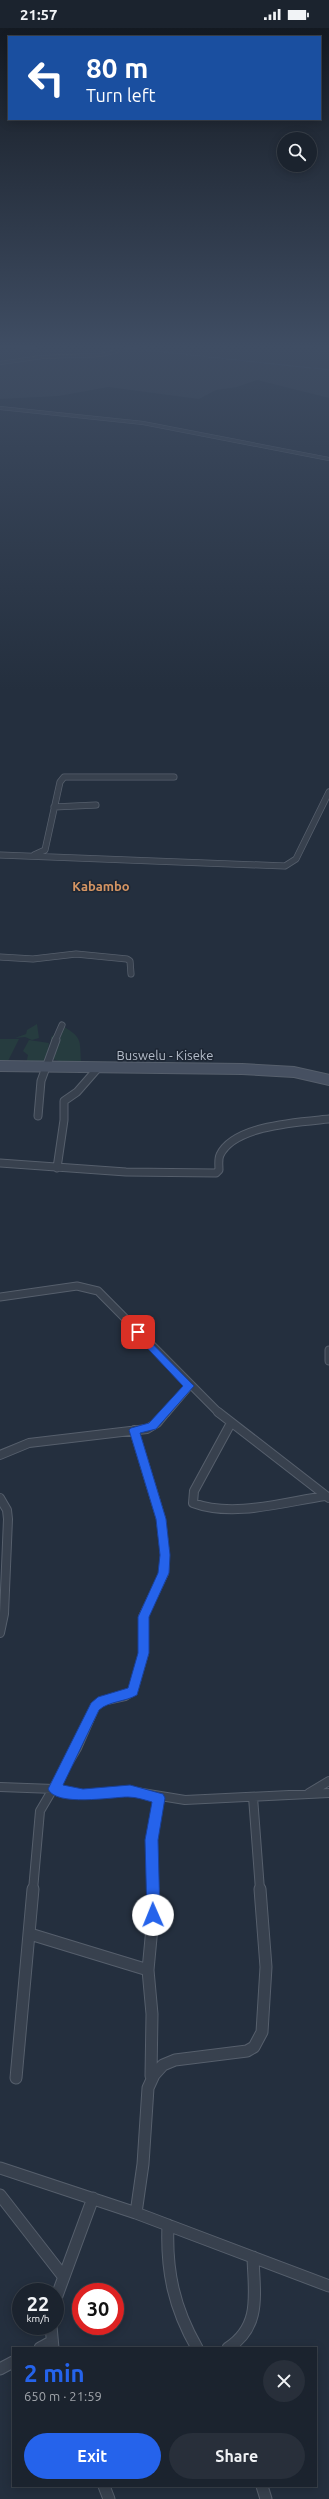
<!DOCTYPE html>
<html lang="en">
<head>
<meta charset="utf-8">
<style>
  :root { --surface:#1b232e; --page:#282f3a; --text:#f1f3f6; --muted:#a0a4aa; --line:#39404a; --accent:#2563eb }
  body { margin:0; font-family:Ubuntu,sans-serif; background:var(--page); color:var(--text); height:100vh; display:flex; flex-direction:column; font-size:15px; white-space:nowrap }
  * { box-sizing:border-box; margin:0 }
  p { font-size:13px; color:var(--muted) }
  .icon { flex:none; width:22px; height:22px; fill:none; stroke:currentColor; stroke-width:2; stroke-linecap:round; stroke-linejoin:round }
  .map { position:relative; flex:1; overflow:hidden }
  .side { position:absolute; left:12px; top:2319px; width:305px; height:140px; display:flex; flex-direction:column; background:var(--surface); border-radius:0px; box-shadow:0 2px 10px #0003,0 0 0 1px var(--line) }
  .side>* { flex:none }
  .hud { position:absolute; left:8px; top:8px; width:313px; height:84px; border-radius:0px; box-shadow:0 2px 10px #0003,0 0 0 1px var(--line); background:#1a4fa0; color:#fff; overflow:hidden }
  .fabs { position:absolute; left:277px; top:104px; display:grid; gap:8px }
  .fabs a { display:grid; place-items:center; width:40px; height:40px; border-radius:50%; background:var(--surface); box-shadow:0 2px 10px #0003,0 0 0 1px var(--line); font-size:20px }
  .speed { position:absolute; left:12px; top:2255px; display:flex; gap:8px; font-size:20px; font-weight:700; text-align:center }
  .speed>* { display:grid; place-content:center; width:52px; height:52px; border-radius:50%; background:var(--surface); box-shadow:0 2px 10px #0003,0 0 0 1px var(--line); line-height:1 }
  .speed small { font-size:10px; font-weight:400 }
  .speed .limit { border:6px solid #d22; background:#fff; color:#111 }
  .pin { position:absolute; display:grid; place-items:center; width:34px; height:34px; color:#fff; margin:-17px; border-radius:8px; box-shadow:0 2px 6px #0006 }
  .me { position:absolute; width:44px; margin:-22px; rotate:359deg; stroke-linejoin:round; filter:drop-shadow(0 0 3px #0008) }
  .turn { display:flex; align-items:center; gap:14px; height:84px; padding:0 12px; font-size:18px }
  .turn .icon { width:52px; height:52px; stroke-width:2.5 }
  .turn b { display:block; font-size:28px; line-height:34px }
  .round { display:grid; place-items:center; flex:none; width:42px; height:42px; border-radius:21px; background:var(--page) }
  .overview { display:flex; align-items:center; justify-content:space-between; height:68px; padding:0 12px }
  h1 { font-size:24px; font-weight:600; line-height:30px; color:var(--accent) }
  .cta { display:flex; gap:8px; margin-top:auto; padding:8px 12px }
  .cta a { flex:1; height:46px; border-radius:24px; background:var(--accent); color:#fff; font-size:16px; font-weight:600; line-height:46px; text-align:center }
  .cta a+a { background:var(--page); color:var(--text) }
  .status { display:flex; justify-content:space-between; align-items:center; height:28px; padding:0 20px; background:var(--surface); direction:ltr }
  .status svg { height:11px; fill:currentColor }
  .map>svg:first-child { display:block }
  .airport { fill:#323c4b }
  .green { fill:#263c3f }
  .lines { fill:none; stroke-linecap:round; stroke-linejoin:round }
  .stream { stroke:#394c67; stroke-width:1 }
  .taxiway { fill:#3f4a5a; fill-rule:evenodd }
  .street-far4-casing { stroke:#565f6c; stroke-width:4 }
  .street-far3-casing { stroke:#565f6c; stroke-width:7 }
  .street-far2-casing { stroke:#565f6c; stroke-width:9 }
  .street-far1-casing { stroke:#565f6c; stroke-width:10 }
  .street-casing { stroke:#565f6c; stroke-width:13 }
  .secondary-casing { stroke:#565f6c; stroke-width:12 }
  .street-far4 { stroke:#38414e; stroke-width:3 }
  .street-far3 { stroke:#38414e; stroke-width:5.5 }
  .street-far2 { stroke:#38414e; stroke-width:7 }
  .street-far1 { stroke:#38414e; stroke-width:8 }
  .street { stroke:#38414e; stroke-width:11 }
  .secondary { stroke:#465061; stroke-width:10 }
  .route { fill:#2563eb; stroke:#184099 }
  .labels { text-anchor:middle; dominant-baseline:central; stroke-width:3; stroke-linejoin:round; paint-order:stroke }
  .far-quarter-label { font-size:13px; font-weight:bold; fill:#d59563; stroke:#1d2633 }
  .street-label { font-size:13px; fill:#b4bcc9; stroke:#1d2633 }
</style>
</head>
<body>
<div class="status"><b>21:57</b><svg viewBox="0 0 49 12"><path d="M0 12V9h3v3zM5 12V6h3v6zM10 12V3h3v9zM15 12V0h3v12zM26 1h20v11H26zM47 4h2v5h-2z"/></svg></div>
<div class="map">
<svg width="329" height="2471" viewBox="0 0 329 2471">
  <rect width="100%" height="100%" fill="#242f3e"/>
  <path class="airport" d="M0,316H329V370L257,352L237,359L216,362L199,371L108,359L59,368L0,371Z"/>
  <path class="green" d="M37,996L39,1010L32,1012L25,1009L15,1010L26,1006L27,1002Z
    M64,999C82,1009 80,1013 81,1033H59L50,1030L51,1009Z
    M0,1011H19L8,1033L0,1032Z
    M29,1012L49,1015L47,1031L53,1035L44,1033L26,1036L28,1027L23,1023Z"/>
  <g class="lines">
    <path class="stream" d="M90,316L311,340
      M280,316L327,321
      M314,340L329,342"/>
    <path class="taxiway" d="M0,316H23L38,320L34,322L0,318Z"/>
    <defs>
      <path id="street-far4" d="M0,335L42,329L101,327L117,323
        M0,380L143,395L329,431"/>
      <path id="street-far3" d="M54,779L96,777
        M0,827L285,838L296,831L329,764
        M34,827L45,822L60,754L64,749H174
        M0,929L33,931L76,926L127,931L130,933L131,946
        M55,1013L62,997"/>
      <path id="street-far2" d="M38,1088L41,1053L56,1012
        M0,1135L126,1144L216,1145L219,1142C219,1137 218,1131 220,1127C234,1097 300,1094 329,1091
        M57,1140L64,1092V1073L77,1064L98,1040
        M0,1269L77,1258L98,1263L219,1385
        M329,1322V1333
        M166,1385L189,1358"/>
      <path id="street-far1" d="M218,1384L329,1470
        M231,1395L194,1463L193,1475C233,1490 284,1474 325,1468
        M0,1427L29,1415L147,1401L157,1395L166,1384
        M0,1470L7,1482L8,1491L4,1586L0,1605
        M0,1759L54,1761L83,1767L130,1763L185,1772L329,1765
        M309,1765L329,1753
        M253,1769L260,1862
        M33,1862L40,1783L77,1720L95,1679L102,1673L125,1668L133,1663L144,1625L143,1589L164,1545L165,1527L161,1491L134,1402
        M153,1862C151,1831 152,1800 159,1770"/>
      <path id="street" d="M30,1906L148,1942
        M151,2048L152,1986L148,1942L154,1878L153,1861
        M16,2050L33,1861
        M0,2140L136,2185L329,2258
        M0,2167L63,2248
        M136,2185L143,2136L148,2060L154,2047L163,2037L175,2032L247,2023L254,2019L262,2004L266,1939L260,1861
        M168,2197C166,2243 174,2280 197,2320
        M55,2273L93,2170
        M51,2298L53,2320
        M40,2320L51,2314
        M228,2320C262,2298 254,2265 253,2229
        M0,2341L13,2334
        M104,2458L109,2471
        M262,2458L266,2471"/>
      <path id="secondary" d="M0,1038L242,1041L294,1044L329,1052"/>
    </defs>
    <use href="#street-far4" class="street-far4-casing"/>
    <use href="#street-far3" class="street-far3-casing"/>
    <use href="#street-far2" class="street-far2-casing"/>
    <use href="#street-far1" class="street-far1-casing"/>
    <use href="#street" class="street-casing"/>
    <use href="#secondary" class="secondary-casing"/>
    <use href="#street-far4" class="street-far4"/>
    <use href="#street-far3" class="street-far3"/>
    <use href="#street-far2" class="street-far2"/>
    <use href="#street-far1" class="street-far1"/>
    <use href="#street" class="street"/>
    <use href="#secondary" class="secondary"/>
  </g>
  <linearGradient id="sky" x2="0" y2="1"><stop stop-color="#141a22"/><stop offset="0.48" stop-color="#3f4d63"/><stop offset="1" stop-color="#3f4d63" stop-opacity="0"/></linearGradient>
  <rect width="329" height="662" fill="url(#sky)"/>
  <path class="route" d="M138,1301L194,1358L156,1401L140,1405L166,1491L170,1527L169,1545L149,1589V1625L137,1667C125,1674 109,1673 99,1682L63,1757L83,1761L130,1757L163,1766L165,1770L158,1812L160,1887L158,1892L153,1893L149,1892L147,1887L145,1812L152,1774C145,1772 136,1769 128,1769C112,1769 56,1779 48,1761L91,1675L98,1669L128,1660L138,1625V1589L158,1545L160,1527L156,1491L129,1402L131,1400L149,1395L183,1358L135,1307V1302Z"/>
  <g class="labels">
    <g class="far-quarter-label">
      <text x="101" y="858">Kabambo</text>
    </g>
    <g class="street-label">
      <text x="165" y="1027">Buswelu - Kiseke</text>
    </g>
  </g>
</svg>
<div class="fabs">
<a><svg class="icon" aria-label="search" viewBox="0 0 24 24"><circle cx="10" cy="10" r="6"/><path d="M15 15l6 6"/></svg></a>
</div>
<div class="speed"><div>22<small>km/h</small></div><div class="limit">30</div></div>
<div class="pin" style="left:138px;top:1304px;background:#d93025"><svg class="icon" aria-label="arrive" viewBox="0 0 24 24"><path d="M6 21V4h12l-3 4 3 4H6"/></svg></div>
<svg class="me" style="left:153px;top:1887px" viewBox="-20 -20 40 40"><circle r="19" fill="#fff"/><path d="M0-13L10 11 0 6-10 11z" fill="#2563eb"/></svg>
<div class="hud">
<div class="turn"><svg class="icon" aria-label="left" viewBox="0 0 24 24"><path d="M17 20v-9H6M10 6l-5 5 5 5"/></svg><div><b>80 m</b>Turn left</div></div>
</div>
<section class="side">
<div class="overview"><div><h1>2 min</h1><p>650 m · 21:59</p></div><a class="round"><svg class="icon" aria-label="close" viewBox="0 0 24 24"><path d="M6 6l12 12M18 6L6 18"/></svg></a></div>
<div class="cta"><a>Exit</a><a>Share</a></div>
</section>
</div>
</body>
</html>
